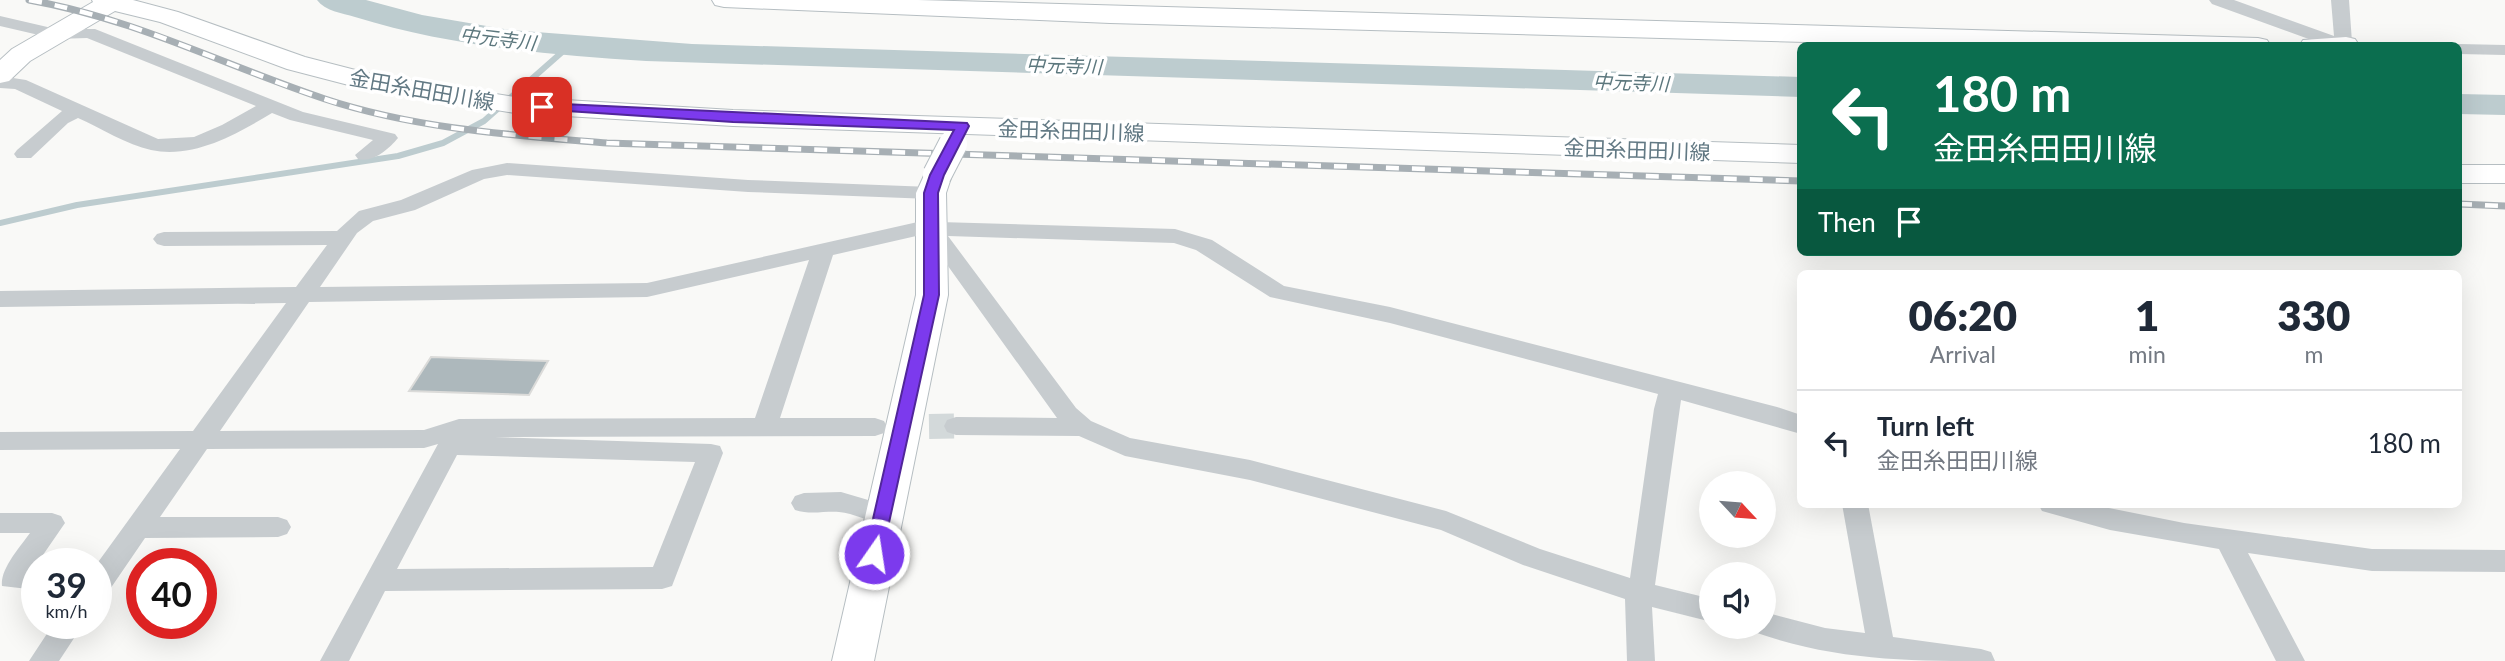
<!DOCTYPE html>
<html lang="en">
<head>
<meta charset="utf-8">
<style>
  :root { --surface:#fff; --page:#f6f6f7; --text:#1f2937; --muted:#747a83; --line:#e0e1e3 }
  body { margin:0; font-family:Lato,"Noto Sans JP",sans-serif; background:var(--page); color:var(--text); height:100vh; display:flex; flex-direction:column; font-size:26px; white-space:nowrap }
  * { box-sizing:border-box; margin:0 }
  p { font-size:23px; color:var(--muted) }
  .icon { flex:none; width:38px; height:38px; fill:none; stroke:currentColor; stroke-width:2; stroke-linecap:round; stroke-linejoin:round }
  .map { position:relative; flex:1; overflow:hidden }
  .sheet { position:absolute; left:1797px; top:270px; width:665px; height:238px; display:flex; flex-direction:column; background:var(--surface); border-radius:10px; box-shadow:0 7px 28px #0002 }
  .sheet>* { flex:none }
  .banner { position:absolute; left:1797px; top:42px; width:665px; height:214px; border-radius:10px; box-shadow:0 7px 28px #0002; background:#0b6e4f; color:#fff; overflow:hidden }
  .needle { width:46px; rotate:116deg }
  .controls { position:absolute; left:1699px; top:471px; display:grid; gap:14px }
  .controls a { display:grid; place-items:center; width:77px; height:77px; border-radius:50%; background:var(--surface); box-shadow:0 7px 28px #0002; font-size:35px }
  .speed { position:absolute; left:21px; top:548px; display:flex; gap:14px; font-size:35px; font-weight:700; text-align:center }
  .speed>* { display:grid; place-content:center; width:91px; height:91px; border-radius:50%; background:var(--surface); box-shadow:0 7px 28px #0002; line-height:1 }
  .speed small { font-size:18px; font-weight:400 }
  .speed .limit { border:10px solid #d22; background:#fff; color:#111 }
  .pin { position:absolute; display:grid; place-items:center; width:60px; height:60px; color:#fff; margin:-30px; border-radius:14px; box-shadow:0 4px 10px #0006 }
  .me { position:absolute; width:77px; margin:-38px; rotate:13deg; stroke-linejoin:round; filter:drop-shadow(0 0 5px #0008) }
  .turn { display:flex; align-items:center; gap:24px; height:147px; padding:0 21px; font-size:32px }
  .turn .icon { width:91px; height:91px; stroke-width:2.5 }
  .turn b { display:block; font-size:49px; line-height:60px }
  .then { display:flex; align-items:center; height:66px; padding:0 21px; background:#0003; gap:14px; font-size:26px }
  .eta { display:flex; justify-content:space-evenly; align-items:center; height:119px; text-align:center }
  .eta b { font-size:42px; font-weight:800; line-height:49px }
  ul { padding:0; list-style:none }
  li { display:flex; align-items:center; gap:21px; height:105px; padding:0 21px; border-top:2px solid var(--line) }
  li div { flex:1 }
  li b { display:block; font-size:26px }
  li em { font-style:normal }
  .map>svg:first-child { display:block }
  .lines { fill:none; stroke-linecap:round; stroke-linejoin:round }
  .stream { stroke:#bdcccf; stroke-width:6 }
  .river { fill:#bdcccf; fill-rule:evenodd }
  .building { fill:#adb8bc; stroke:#dbdbd9; stroke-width:2 }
  .street-tunnel { stroke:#d3d9da; stroke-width:25; stroke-dasharray:25 12; stroke-linecap:butt }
  .secondary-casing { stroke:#b6bec2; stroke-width:2 }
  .street { fill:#c7cccf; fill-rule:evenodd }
  .secondary { fill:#fff; fill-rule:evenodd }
  .rail-casing { stroke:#a7afb4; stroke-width:7 }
  .rail { stroke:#fff; stroke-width:4.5; stroke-dasharray:13; stroke-linecap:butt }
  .secondary-bridge-casing { stroke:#b6bec2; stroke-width:30; stroke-linecap:butt }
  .secondary-bridge { stroke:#fff; stroke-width:28 }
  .route { fill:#7c3aed; stroke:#51269a; stroke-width:2 }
  .labels { text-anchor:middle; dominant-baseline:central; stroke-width:7; stroke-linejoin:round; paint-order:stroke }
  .far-water-label { font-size:19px; font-style:italic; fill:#5d787e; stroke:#fff }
  .street-label { font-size:21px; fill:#627984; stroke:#fff }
</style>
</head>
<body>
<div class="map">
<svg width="2505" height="661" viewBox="0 0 2505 661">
  <rect width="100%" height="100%" fill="#f9f9f7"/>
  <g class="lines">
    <path class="stream" d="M0,223L77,205L398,156L443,143L484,121L569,46"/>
    <path class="river" d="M317,0H366L422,15L510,30L692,44L1801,77V97L646,61C548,55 449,46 355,17C342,13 325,11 317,0Z
      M2459,94L2505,95V115L2459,114Z"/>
  </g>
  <path class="building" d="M431,357L548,361L529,395L409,391Z"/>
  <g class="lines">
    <path class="street-tunnel" d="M892,427L956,426"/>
    <defs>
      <path id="secondary" d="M92,0H133L178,12L305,57L371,74L515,97L733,110L1801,145V163L733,126L515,113L360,88L287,69L160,22L115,11L30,61L9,81L0,83V60L12,49L93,2Z
        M712,0H918L2258,38L2267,40L2271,46H1952L1110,23L724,7L715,5Z
        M2346,37L2355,39L2359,45L2299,46L2303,40Z
        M2459,165H2505V183H2459Z
        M937,166L947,169L952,175L946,193L948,295L874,661H832L916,295V193L927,169Z"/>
    </defs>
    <use href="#secondary" class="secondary-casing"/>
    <path class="street" d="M2209,0H2234L2334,36L2331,0H2349L2352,42L2355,46H2328L2212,4Z
      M0,16L56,29H95L303,112L395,134L398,138C389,149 373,163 358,159L355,155L373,140L290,120L272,113C237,134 194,159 151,150C127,145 101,128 78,118L68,123L31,158H17L14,154L17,150L62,111L15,89L0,88V76L26,80L158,139L194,137L222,125L256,106L87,38L56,39L0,26Z
      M2459,44L2505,45V55L2459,54V46H2452Z
      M507,163L748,180L931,187L938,189L941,193L938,197L931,199L748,192L507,175L484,179L415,210L373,221L357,233L320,287L647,283L931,219L939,222L1175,229L1212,240L1284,286L1390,307L1777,407L1801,415V434L1681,400L1655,585L1712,599V622L1652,607L1655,661H1627L1625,599L1523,565L1441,530L1250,480L1125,456L1079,436L956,435L947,432L944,426L947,420L956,417L1057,418L925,234L833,255L780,418H875L884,421L887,427L884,433L875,436L495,437L711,444L720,446L723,453L672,586L662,589L385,591L349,661H320L438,444L424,448L207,449L160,517H278L287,520L291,527L287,534L278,537L145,538L106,595L96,598V565L180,449L0,450V432L193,431L286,303L0,307V291L296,287L327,245L164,246L157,244L153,239L157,234L164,232L337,231L359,211L401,200L472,170ZM948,236L1174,243L1196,250L1270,297L1390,323L1658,394L1654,409L1630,578L1540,549L1446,511L1250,460L1130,438L1091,421L1076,408ZM809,260L755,418L459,419L424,430L220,431L309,302L647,297ZM457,455L695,462L653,567L397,569Z
      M841,492L892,507L896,514L892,521C874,527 857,513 839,512C824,511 810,515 795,510L791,503L795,496L804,493Z
      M1842,504H1868L1893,637L1981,649L1991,652L1995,661C1909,661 1837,661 1754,632L1751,626H1764V612L1825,628L1865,633Z
      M2038,504H2089L2184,523L2372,549L2505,550V572L2372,571L2248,553L2305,661H2276L2219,549L2110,530L2042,511Z
      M0,513H52L61,516L65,523L34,568H37V590L2,586C0,569 20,547 30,533H0Z
      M54,623H84L59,661H29Z"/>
    <use href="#secondary" class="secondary"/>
    <defs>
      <path id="rail" d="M29,0C136,19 223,65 325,99C416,129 512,135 607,143L1801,181
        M2459,204L2505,206"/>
    </defs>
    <use href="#rail" class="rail-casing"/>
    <use href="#rail" class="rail"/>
    <defs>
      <path id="secondary-bridge" d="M937,175L953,144"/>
    </defs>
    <use href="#secondary-bridge" class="secondary-bridge-casing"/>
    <use href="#secondary-bridge" class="secondary-bridge"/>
  </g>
  <path class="route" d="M542,103L967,123L969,126L944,175L938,193L939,295L881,559L874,562L867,559L865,554L924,295V193L930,175L954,130L733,122L537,109L535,107Z"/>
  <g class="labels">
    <g class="far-water-label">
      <text transform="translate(498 38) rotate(7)">中元寺川</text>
      <text transform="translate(1064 65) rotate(2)">中元寺川</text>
      <text transform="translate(1631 82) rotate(2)">中元寺川</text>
    </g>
    <g class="street-label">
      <text transform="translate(422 89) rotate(10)">金田糸田田川線</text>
      <text transform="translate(1071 130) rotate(2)">金田糸田田川線</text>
      <text transform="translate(1637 149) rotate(2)">金田糸田田川線</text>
    </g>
  </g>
</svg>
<div class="controls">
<a><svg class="needle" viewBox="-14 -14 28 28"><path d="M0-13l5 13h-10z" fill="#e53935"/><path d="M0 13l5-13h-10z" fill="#747a83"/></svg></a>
<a><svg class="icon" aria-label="sound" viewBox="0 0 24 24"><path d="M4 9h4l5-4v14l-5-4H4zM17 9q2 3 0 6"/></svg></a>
</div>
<div class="speed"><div>39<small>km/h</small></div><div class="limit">40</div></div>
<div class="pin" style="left:542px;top:107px;background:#d93025"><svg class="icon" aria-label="arrive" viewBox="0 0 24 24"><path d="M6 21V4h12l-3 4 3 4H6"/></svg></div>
<svg class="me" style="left:874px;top:554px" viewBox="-20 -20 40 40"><circle r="17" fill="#7c3aed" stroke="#fff" stroke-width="3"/><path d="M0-11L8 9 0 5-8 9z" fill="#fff"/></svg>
<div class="banner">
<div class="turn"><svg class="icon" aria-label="left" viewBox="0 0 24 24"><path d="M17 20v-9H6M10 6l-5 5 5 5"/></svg><div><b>180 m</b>金田糸田田川線</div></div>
<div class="then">Then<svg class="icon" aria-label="arrive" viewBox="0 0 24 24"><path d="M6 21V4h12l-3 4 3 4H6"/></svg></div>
</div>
<section class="sheet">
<div class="eta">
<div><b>06:20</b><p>Arrival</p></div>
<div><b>1</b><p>min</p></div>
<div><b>330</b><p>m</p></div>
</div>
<ul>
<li><svg class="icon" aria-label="left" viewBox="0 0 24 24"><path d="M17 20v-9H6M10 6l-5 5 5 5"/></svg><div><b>Turn left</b><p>金田糸田田川線</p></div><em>180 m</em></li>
</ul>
</section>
</div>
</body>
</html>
